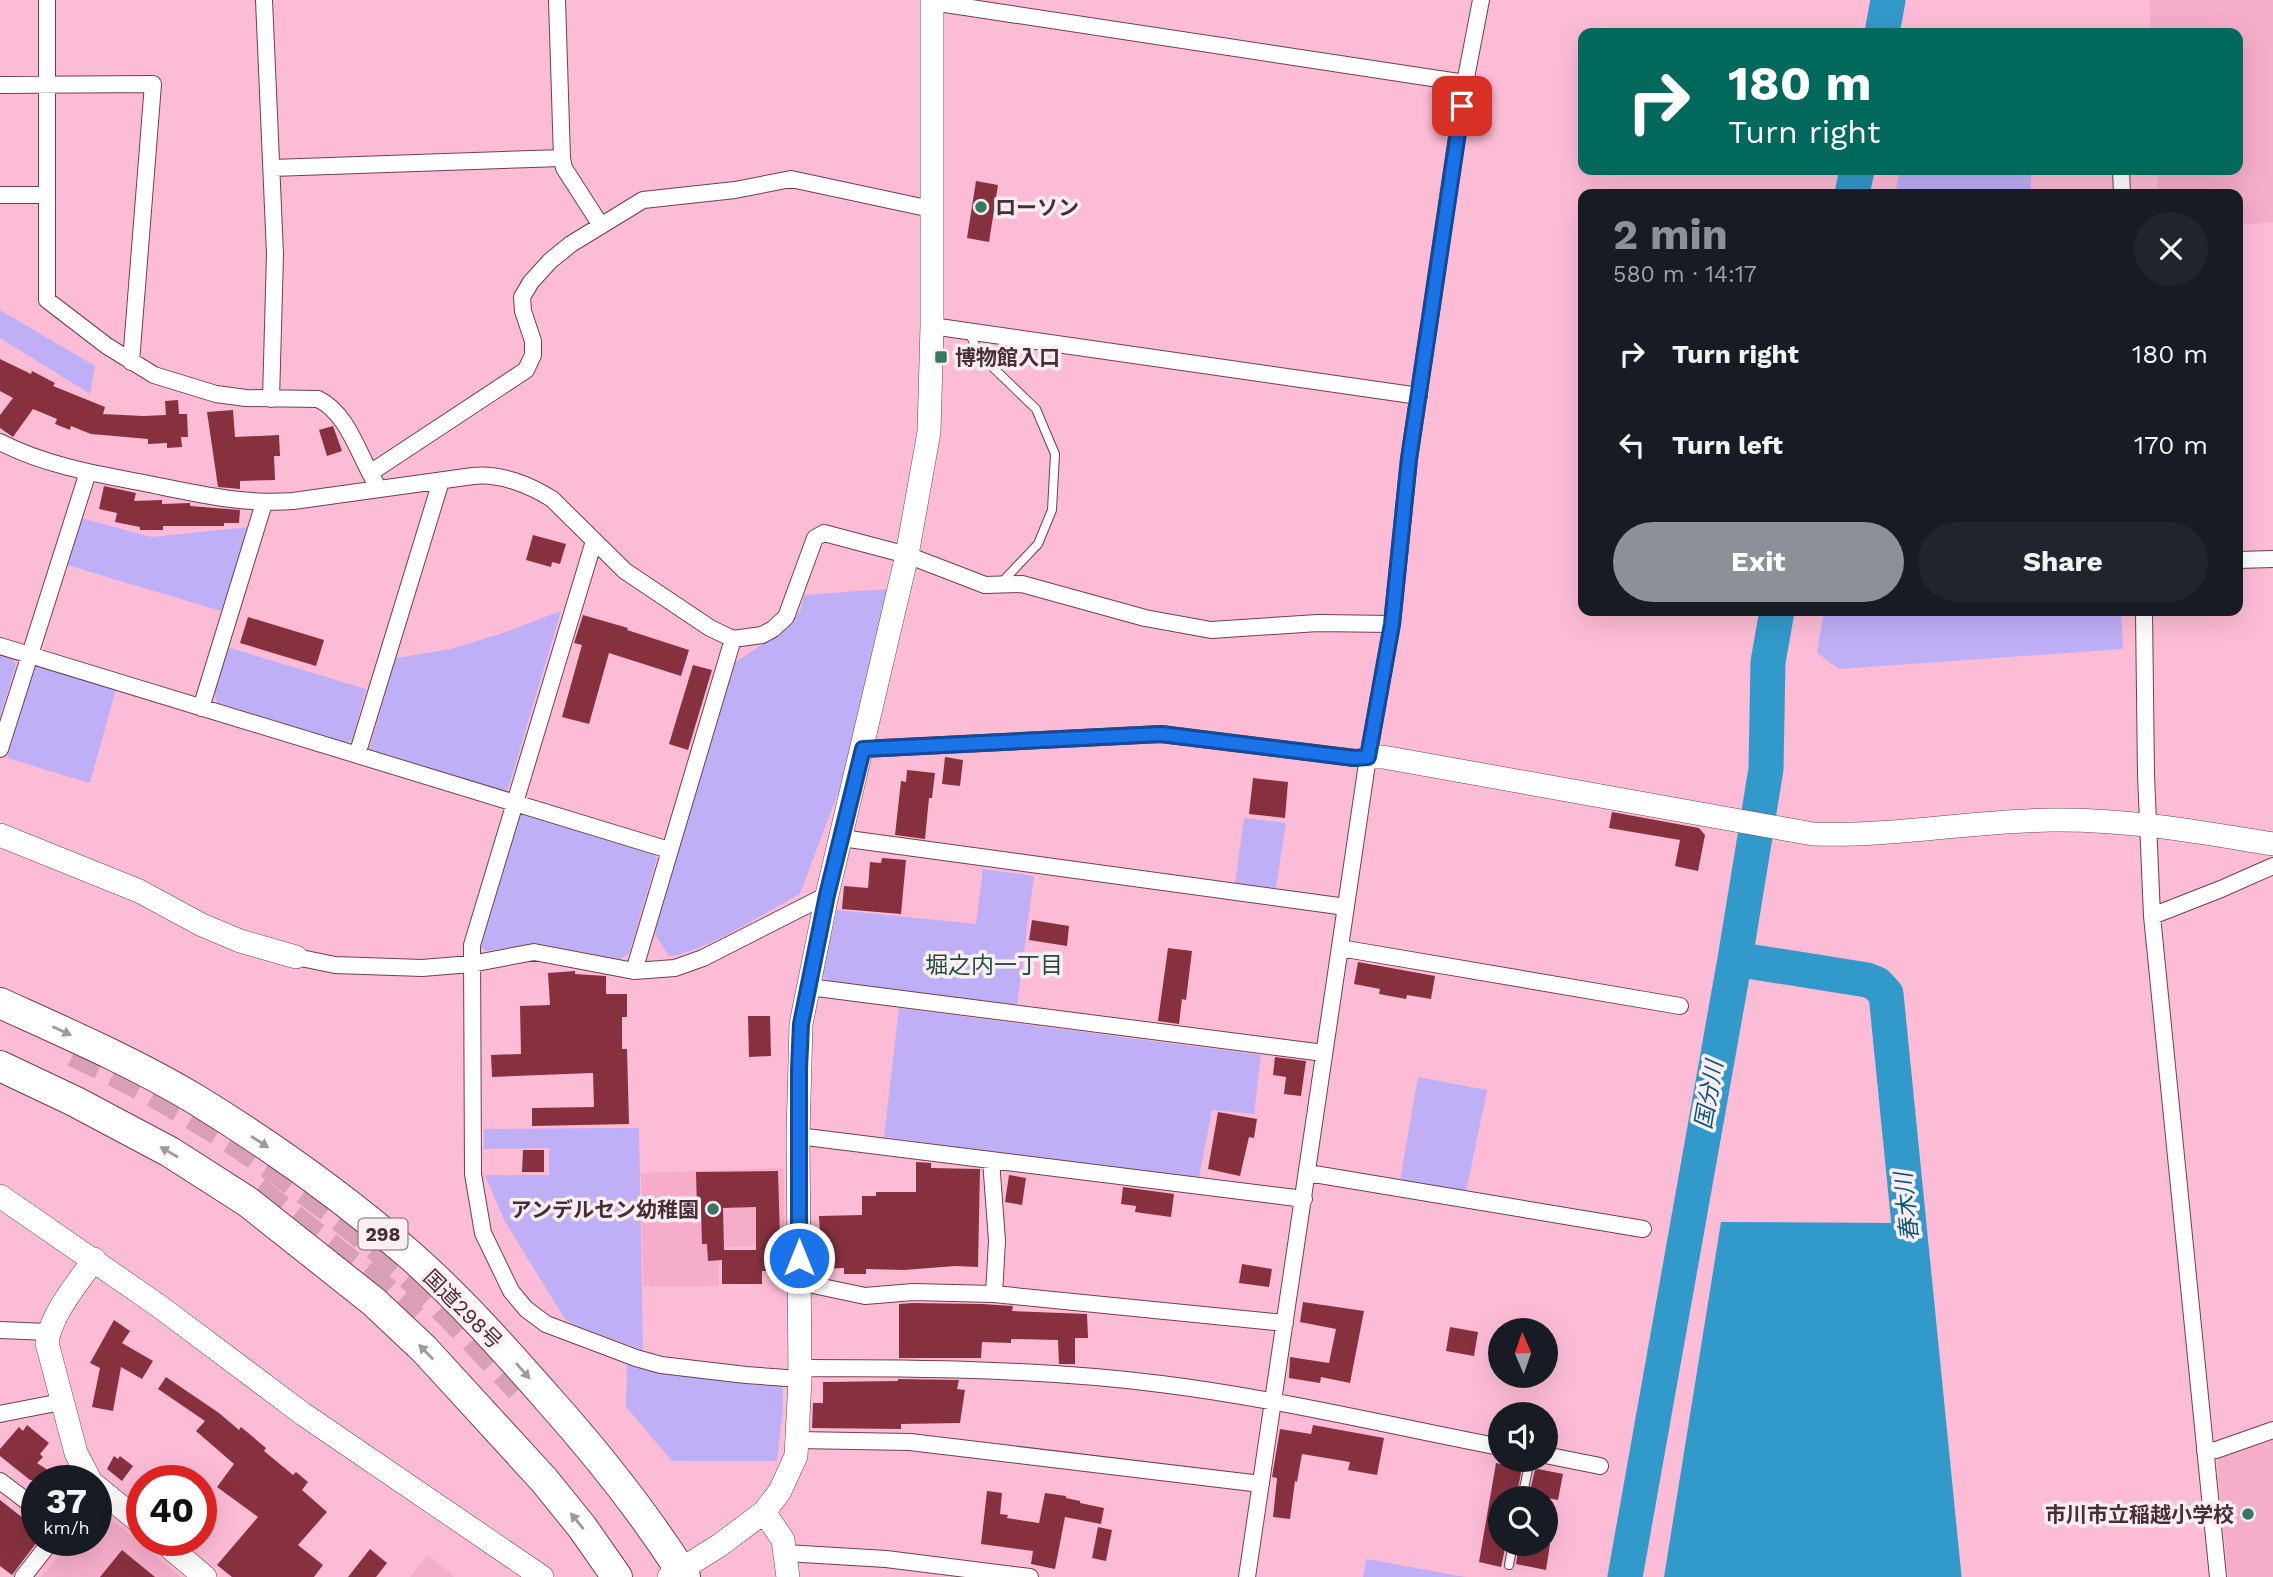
<!DOCTYPE html>
<html lang="en">
<head>
<meta charset="utf-8">
<style>
  :root { --surface:#171b24; --page:#20242c; --text:#f1f3f6; --muted:#9ea1a6; --accent:#8c9099 }
  body { margin:0; font-family:"Work Sans","Noto Sans JP",sans-serif; background:var(--page); color:var(--text); height:100vh; display:flex; flex-direction:column; font-size:26px; white-space:nowrap }
  * { box-sizing:border-box; margin:0 }
  p { font-size:23px; color:var(--muted) }
  .icon { flex:none; width:38px; height:38px; fill:none; stroke:currentColor; stroke-width:2; stroke-linecap:round; stroke-linejoin:round }
  .map { position:relative; flex:1; overflow:hidden }
  .panel { position:absolute; left:1578px; top:189px; width:665px; height:427px; display:flex; flex-direction:column; background:var(--surface); border-radius:14px; box-shadow:0 7px 28px #0002 }
  .panel>* { flex:none }
  .top-card { position:absolute; left:1578px; top:28px; width:665px; height:147px; border-radius:14px; box-shadow:0 7px 28px #0002; background:#00695c; color:#fff; overflow:hidden }
  .needle { width:46px; rotate:358deg }
  .buttons { position:absolute; left:1488px; top:1318px; display:grid; gap:14px }
  .buttons a { display:grid; place-items:center; width:70px; height:70px; border-radius:50%; background:var(--surface); box-shadow:0 7px 28px #0002; font-size:35px }
  .speed { position:absolute; left:21px; top:1465px; display:flex; gap:14px; font-size:35px; font-weight:700; text-align:center }
  .speed>* { display:grid; place-content:center; width:91px; height:91px; border-radius:50%; background:var(--surface); box-shadow:0 7px 28px #0002; line-height:1 }
  .speed small { font-size:18px; font-weight:400 }
  .speed .limit { border:10px solid #d22; background:#fff; color:#111 }
  .pin { position:absolute; display:grid; place-items:center; width:60px; height:60px; color:#fff; margin:-30px; border-radius:14px; box-shadow:0 4px 10px #0006 }
  .me { position:absolute; width:77px; margin:-38px; rotate:0deg; stroke-linejoin:round; filter:drop-shadow(0 0 5px #0008) }
  .turn { display:flex; align-items:center; gap:24px; height:147px; padding:0 35px; font-size:32px }
  .turn .icon { width:91px; height:91px; stroke-width:2.5 }
  .turn b { display:block; font-size:49px; line-height:60px }
  .round { display:grid; place-items:center; flex:none; width:74px; height:74px; border-radius:37px; background:var(--page) }
  .head { display:flex; align-items:center; justify-content:space-between; height:119px; padding:0 35px }
  h1 { font-size:42px; font-weight:700; line-height:52px; color:var(--accent) }
  .action { display:flex; gap:14px; margin-top:auto; padding:14px 35px }
  .action a { flex:1; height:80px; border-radius:42px; background:var(--accent); color:#fff; font-size:28px; font-weight:700; line-height:80px; text-align:center }
  .action a+a { background:var(--page); color:var(--text) }
  ul { padding:0; list-style:none }
  li { display:flex; align-items:center; gap:21px; height:91px; padding:0 35px }
  li div { flex:1 }
  li b { display:block; font-size:26px }
  li em { font-style:normal }
  .map>svg:first-child { display:block }
  .built { fill:#f5adca }
  .green { fill:#beaff7 }
  .water { fill:#329acb }
  .lines { fill:none; stroke-linecap:round; stroke-linejoin:round }
  .river { stroke:#329acb; stroke-width:35 }
  .building { fill:#87313f; fill-rule:evenodd }
  .highway-tunnel { stroke:#d99fb6; stroke-width:30; stroke-dasharray:30 15; stroke-linecap:butt }
  .lane-casing { stroke:#733d54; stroke-width:10 }
  .street-casing { stroke:#733d54; stroke-width:18 }
  .secondary-casing { stroke:#733d54; stroke-width:24 }
  .highway-casing { stroke:#733d54; stroke-width:32 }
  .lane { stroke:#fff; stroke-width:8 }
  .street { stroke:#fff; stroke-width:16 }
  .secondary { stroke:#fff; stroke-width:23 }
  .highway { stroke:#fff; stroke-width:30 }
  .oneway { fill:#a3969c }
  .route-casing { stroke:#114b97; stroke-width:18 }
  .route { stroke:#1a73e8; stroke-width:12 }
  .poi-dot { fill:#377766; stroke:#fceef3; stroke-width:2.5 }
  .labels { text-anchor:middle; dominant-baseline:central; stroke-width:7; stroke-linejoin:round; paint-order:stroke }
  .shield { fill:#fceef3; stroke:#7d6770; stroke-width:2 }
  .shield-label { font-size:19px; font-weight:bold; fill:#472d38 }
  .poi-label { font-size:21px; font-weight:bold; fill:#472d38; stroke:#fceef3; text-anchor:start }
  .street-label { font-size:21px; fill:#472d38; stroke:#fceef3 }
  .neighbourhood-label { font-size:23px; fill:#1b4f42; stroke:#fceef3 }
  .water-label { font-size:23px; font-style:italic; fill:#06597a; stroke:#fceef3 }
</style>
</head>
<body>
<div class="map">
<svg width="2273" height="1577" viewBox="0 0 2273 1577">
  <rect width="100%" height="100%" fill="#fdbcd6"/>
  <path class="built" d="M2149,0H2273V223L2238,224V194H2158L2157,170H2238V33H2151Z
    M784,1168V1246L719,1247V1286H643L641,1173Z
    M2273,1430V1577H2228L2216,1450Z
    M99,1510L181,1577H41L73,1540H96V1513Z
    M428,1555L454,1577H410Z"/>
  <path class="green" d="M1900,170H2031V194H1895Z
    M0,310L95,366L90,394L0,338Z
    M81,518L151,537L250,527L221,611L67,565Z
    M887,589L841,785L800,894C770,910 699,955 669,956L654,933L734,663L788,627L801,609L804,595Z
    M561,611L508,789L501,793L372,753L369,750L396,658L450,649L497,635Z
    M1824,611H2121L2123,649L1839,669L1817,653Z
    M227,647L366,689L353,737L349,742H342L217,703L214,692Z
    M0,655L12,659L16,665L0,717Z
    M40,666L116,689L90,783L7,758L33,670Z
    M524,814L651,852L657,858L629,954L620,959L539,944L486,951L481,948L480,941L517,816Z
    M1244,818L1286,823L1276,888L1235,884Z
    M983,869L1034,876L1017,1005L830,983L822,975L837,910L976,924Z
    M899,1008L1261,1055L1254,1114L1212,1110L1199,1177L1129,1170L884,1137Z
    M1418,1077L1487,1090L1466,1192L1400,1181Z
    M639,1128L643,1350L577,1326L565,1319L505,1222L485,1175H549V1148L484,1149V1129Z
    M627,1362C678,1377 730,1381 783,1385V1408L777,1461H672L626,1407Z
    M1366,1559L1466,1577H1363Z"/>
  <path class="water" d="M1721,1222L1896,1223L1934,1577H1664Z"/>
  <g class="lines">
    <path class="river" d="M1882,33L1888,0
      M1852,194L1857,170
      M1735,959L1867,980L1877,984L1886,994L1944,1577
      M1625,1577L1735,959L1766,769L1768,662L1777,611"/>
  </g>
  <path class="building" d="M976,181L998,185L989,242L967,238Z
    M0,359L31,374L32,371L55,383L53,386L105,407L103,414L143,416L166,415L165,401L178,400L179,414H187L188,437H181L182,447L167,448V443L148,444V439L91,434L71,426L70,430L55,424L57,419L33,409L13,437L0,428V415L13,398L0,391Z
    M233,410L235,437L279,435L280,456H274L275,480L240,481V489L218,487L207,412Z
    M333,426L342,451L327,456L319,430Z
    M104,486L136,493L134,501L162,500V504L190,503V506L240,510L239,523H224V526H163V530H140V527L115,522L117,513L99,509Z
    M533,535L566,544L560,564L552,562L551,567L526,560Z
    M583,615L628,628L627,630L689,650L681,676L609,653L589,724L562,717L582,645L574,643Z
    M248,617L324,640L316,666L240,643Z
    M693,665L712,670L688,750L669,744Z
    M945,757L963,760L960,786L942,784Z
    M907,770L935,773L932,798H929L925,839L895,835L901,781L906,782Z
    M1253,778L1288,782L1285,818L1249,814Z
    M1612,812L1699,828L1705,835L1698,871L1675,866L1680,840L1609,828Z
    M882,858L906,860L901,914L842,909L844,886L868,888L870,862L881,863Z
    M1032,920L1069,926L1067,946L1029,940Z
    M1168,948L1192,951L1186,1000L1182,999L1179,1024L1158,1021Z
    M1358,962L1435,976L1431,999L1407,995L1406,999L1379,994L1380,989L1354,984Z
    M575,971V974L606,976V994H627V1017H622V1049H627L629,1124L532,1126V1108L594,1107L593,1073L492,1077L491,1055L521,1054L520,1006L550,1005L548,973Z
    M748,1016H770L771,1056L749,1057Z
    M1275,1057L1306,1061L1301,1096L1284,1094L1286,1077L1273,1075Z
    M1218,1112L1257,1119L1254,1138L1249,1137L1240,1176L1208,1169Z
    M523,1150H544V1172H522Z
    M916,1162L931,1163V1168L980,1169L978,1267L955,1266L904,1270L866,1269V1274H844V1268L813,1269V1235L820,1234L819,1216L862,1215V1196H876V1192H916Z
    M778,1171L781,1271H762V1284H722V1260L708,1261L707,1244H702L701,1208H697L696,1172ZM756,1207V1250H724L723,1208Z
    M1009,1175L1026,1178L1022,1205L1005,1202Z
    M1123,1187L1174,1194L1171,1217L1135,1212L1136,1206L1121,1204Z
    M1242,1264L1272,1269L1269,1287L1239,1283Z
    M1303,1302L1364,1311L1350,1383L1321,1377L1320,1383L1289,1378L1290,1357L1329,1363L1336,1329L1300,1322Z
    M913,1303L982,1304L1013,1306L1012,1311L1087,1314L1088,1338H1075V1364H1059L1058,1340L1011,1339V1343L982,1342L981,1358H899V1304Z
    M114,1320L130,1331L122,1343L153,1361L142,1379L121,1367L113,1411L92,1407L100,1368L90,1363Z
    M1450,1327L1478,1332L1474,1356L1446,1351Z
    M166,1377L219,1413L239,1430L241,1427L266,1448L264,1451L293,1475L296,1472L308,1482L302,1490L327,1512L298,1545L323,1565L314,1577H232L217,1565L258,1517L217,1487L234,1464L196,1431L205,1421L158,1389Z
    M898,1379L959,1380L957,1389L965,1390L960,1423L901,1424V1429L812,1428L813,1403H823V1382L898,1381Z
    M27,1425L49,1443L40,1454L43,1457L37,1463L63,1480H30L0,1456V1449L19,1427L23,1431Z
    M1313,1425L1384,1438L1377,1475L1348,1470L1350,1462L1302,1454L1297,1482L1295,1481L1290,1519L1273,1517L1277,1478L1272,1477L1280,1429L1311,1434Z
    M114,1456L118,1459L120,1456L133,1466L122,1481L107,1469Z
    M1496,1463L1522,1468L1516,1498H1500V1544H1506L1501,1567L1479,1562Z
    M1538,1469L1563,1474L1558,1500L1529,1495L1535,1470Z
    M987,1491L1002,1493L1000,1514L1008,1515L1007,1518L1039,1523L1045,1493L1066,1496V1498L1080,1501V1503L1104,1508L1101,1524L1065,1517L1055,1569L1031,1564L1033,1551L981,1544Z
    M0,1500L37,1529V1542L12,1575L0,1566Z
    M1098,1527L1112,1530L1106,1561L1092,1558Z
    M1519,1544H1550L1546,1570L1516,1564Z
    M370,1549L387,1563L376,1577H348Z
    M122,1550L155,1577H100Z"/>
  <g class="lines">
    <path class="highway-tunnel" d="M74,1052C191,1106 304,1181 401,1267C443,1304 482,1347 520,1388
      M256,1191L383,1290L413,1319"/>
    <defs>
      <path id="lane" d="M969,332L979,354L1036,409L1055,454L1052,510L1038,544L1002,582
        M1522,1498L1530,1460
        M1509,1565L1513,1544"/>
      <path id="street" d="M47,0V300L107,346L154,375L216,394L246,398L318,399C348,413 359,456 375,482
        M264,0L275,254L271,399
        M557,0L562,158L564,168L600,224
        M932,2L1465,83
        M0,85L153,84L131,362
        M272,168L562,158
        M2121,170L2122,194
        M0,195H46
        M932,326L1419,396
        M0,442C44,465 96,474 144,483C194,493 242,505 293,501L473,476C500,473 530,485 552,499L625,571L710,628L733,639L762,635L773,629L786,617L815,538L824,533L907,555L985,585L1022,584L1145,618L1211,630L1318,623L1392,624
        M370,473L526,370L533,355V341L523,311L522,297L531,282L550,261L571,244L643,200L735,190L791,179L931,209
        M594,541L472,945L473,1174L483,1233L511,1291L526,1309L546,1324L636,1358L661,1365L746,1375L800,1379
        M2238,560L2273,559
        M2144,611L2146,775L2152,916L2218,1577
        M0,646L669,850
        M201,708L264,503
        M0,749L88,472
        M863,749L1161,734L1355,758L1368,757
        M357,755L441,481
        M841,838L1346,907
        M2152,916L2221,889L2273,866
        M1340,948L1680,1006
        M296,957L335,965L422,968L471,964L534,952L634,971L675,968L703,958L827,895
        M634,971L733,639
        M809,987L1324,1053
        M798,1136L1304,1199
        M991,1160L997,1241L994,1294
        M1308,1173L1643,1229
        M799,1282L865,1296L913,1292L994,1294L1285,1323
        M0,1330L48,1332
        M800,1368C921,1368 1041,1369 1161,1384C1274,1398 1387,1425 1500,1447
        M0,1414L61,1402
        M798,1440L910,1442L1261,1484
        M2205,1451L2216,1450L2273,1430
        M1545,1455L1600,1466
        M0,1481L37,1509
        M786,1553L886,1559L1030,1577
        M23,1577L52,1540
        M1247,1577L1368,757L1392,624L1409,459L1465,83L1481,0"/>
      <path id="secondary" d="M1368,757H1383L1813,834C1893,837 1972,821 2052,820C2128,819 2198,832 2273,844
        M0,835L139,891L202,925L240,941L296,957
        M0,1196L159,1306L303,1414L542,1577
        M90,1480L76,1453L47,1343C51,1313 77,1285 94,1259
        M96,1486L142,1524
        M764,1512L783,1540L788,1577
        M161,1540L205,1577
        M669,1577L720,1545L764,1512L780,1491L796,1456L800,1379L798,1136L801,1024L827,895L907,555L929,432L932,326V0"/>
      <path id="highway" d="M0,1003C66,1033 133,1062 195,1099C270,1145 343,1197 410,1255C460,1299 505,1350 549,1400C599,1456 645,1514 685,1577
        M0,1066L74,1101L170,1152L248,1202L374,1302L424,1349L544,1480L582,1527L617,1577"/>
    </defs>
    <use href="#lane" class="lane-casing"/>
    <use href="#street" class="street-casing"/>
    <use href="#secondary" class="secondary-casing"/>
    <use href="#highway" class="highway-casing"/>
    <use href="#lane" class="lane"/>
    <use href="#street" class="street"/>
    <use href="#secondary" class="secondary"/>
    <use href="#highway" class="highway"/>
  </g>
  <defs><path id="oneway-solid" d="M-6-.8H1V-3.2L6.5 0L1 3.2V.8H-6Z" transform="scale(1.75)"/></defs>
  <g class="oneway">
    <use href="#oneway-solid" transform="translate(62 1031) rotate(25)"/>
    <use href="#oneway-solid" transform="translate(260 1142) rotate(33)"/>
    <use href="#oneway-solid" transform="translate(169 1152) rotate(-150)"/>
    <use href="#oneway-solid" transform="translate(426 1352) rotate(-134)"/>
    <use href="#oneway-solid" transform="translate(523 1371) rotate(49)"/>
    <use href="#oneway-solid" transform="translate(577 1521) rotate(-129)"/>
  </g>
  <g class="lines">
    <defs>
      <path id="route" d="M799,1258V1069L801,1024L827,895L863,749L1161,734L1354,758L1368,757L1392,624L1409,459L1462,106"/>
    </defs>
    <use href="#route" class="route-casing"/>
    <use href="#route" class="route"/>
  </g>
  <g class="poi-dot">
    <circle cx="981" cy="207" r="7"/>
    <rect x="934" y="350" width="14" height="14" rx="3.5"/>
    <circle cx="713" cy="1209" r="7"/>
    <circle cx="2248" cy="1514" r="7"/>
  </g>
  <g class="labels">
    <rect class="shield" x="358.5" y="1218.5" width="49" height="31" rx="5"/>
    <g class="shield-label">
      <text x="383" y="1234">298</text>
    </g>
    <g class="poi-label">
      <text x="995" y="207">ローソン</text>
      <text x="955" y="357">博物館入口</text>
      <text x="699" y="1209" text-anchor="end">アンデルセン幼稚園</text>
      <text x="2234" y="1514" text-anchor="end">市川市立稲越小学校</text>
    </g>
    <g class="street-label">
      <text transform="translate(463 1309) rotate(45)">国道298号</text>
    </g>
    <g class="neighbourhood-label">
      <text x="994" y="965">堀之内一丁目</text>
    </g>
    <g class="water-label">
      <text transform="translate(1709 1095) rotate(-80)">国分川</text>
      <text transform="translate(1907 1207) rotate(-96)">春木川</text>
    </g>
  </g>
</svg>
<div class="buttons">
<a><svg class="needle" viewBox="-14 -14 28 28"><path d="M0-13l5 13h-10z" fill="#e53935"/><path d="M0 13l5-13h-10z" fill="#9ea1a6"/></svg></a>
<a><svg class="icon" aria-label="sound" viewBox="0 0 24 24"><path d="M4 9h4l5-4v14l-5-4H4zM17 9q2 3 0 6"/></svg></a>
<a><svg class="icon" aria-label="search" viewBox="0 0 24 24"><circle cx="10" cy="10" r="6"/><path d="M15 15l6 6"/></svg></a>
</div>
<div class="speed"><div>37<small>km/h</small></div><div class="limit">40</div></div>
<div class="pin" style="left:1462px;top:106px;background:#d93025"><svg class="icon" aria-label="arrive" viewBox="0 0 24 24"><path d="M6 21V4h12l-3 4 3 4H6"/></svg></div>
<svg class="me" style="left:799px;top:1258px" viewBox="-20 -20 40 40"><circle r="17" fill="#1a73e8" stroke="#fff" stroke-width="3"/><path d="M0-11L8 9 0 5-8 9z" fill="#fff"/></svg>
<div class="top-card">
<div class="turn"><svg class="icon" aria-label="right" viewBox="0 0 24 24"><path d="M7 20v-9h11M14 6l5 5-5 5"/></svg><div><b>180 m</b>Turn right</div></div>
</div>
<section class="panel">
<div class="head"><div><h1>2 min</h1><p>580 m · 14:17</p></div><a class="round"><svg class="icon" aria-label="close" viewBox="0 0 24 24"><path d="M6 6l12 12M18 6L6 18"/></svg></a></div>
<ul>
<li><svg class="icon" aria-label="right" viewBox="0 0 24 24"><path d="M7 20v-9h11M14 6l5 5-5 5"/></svg><div><b>Turn right</b></div><em>180 m</em></li>
<li><svg class="icon" aria-label="left" viewBox="0 0 24 24"><path d="M17 20v-9H6M10 6l-5 5 5 5"/></svg><div><b>Turn left</b></div><em>170 m</em></li>
</ul>
<div class="action"><a>Exit</a><a>Share</a></div>
</section>
</div>
</body>
</html>
